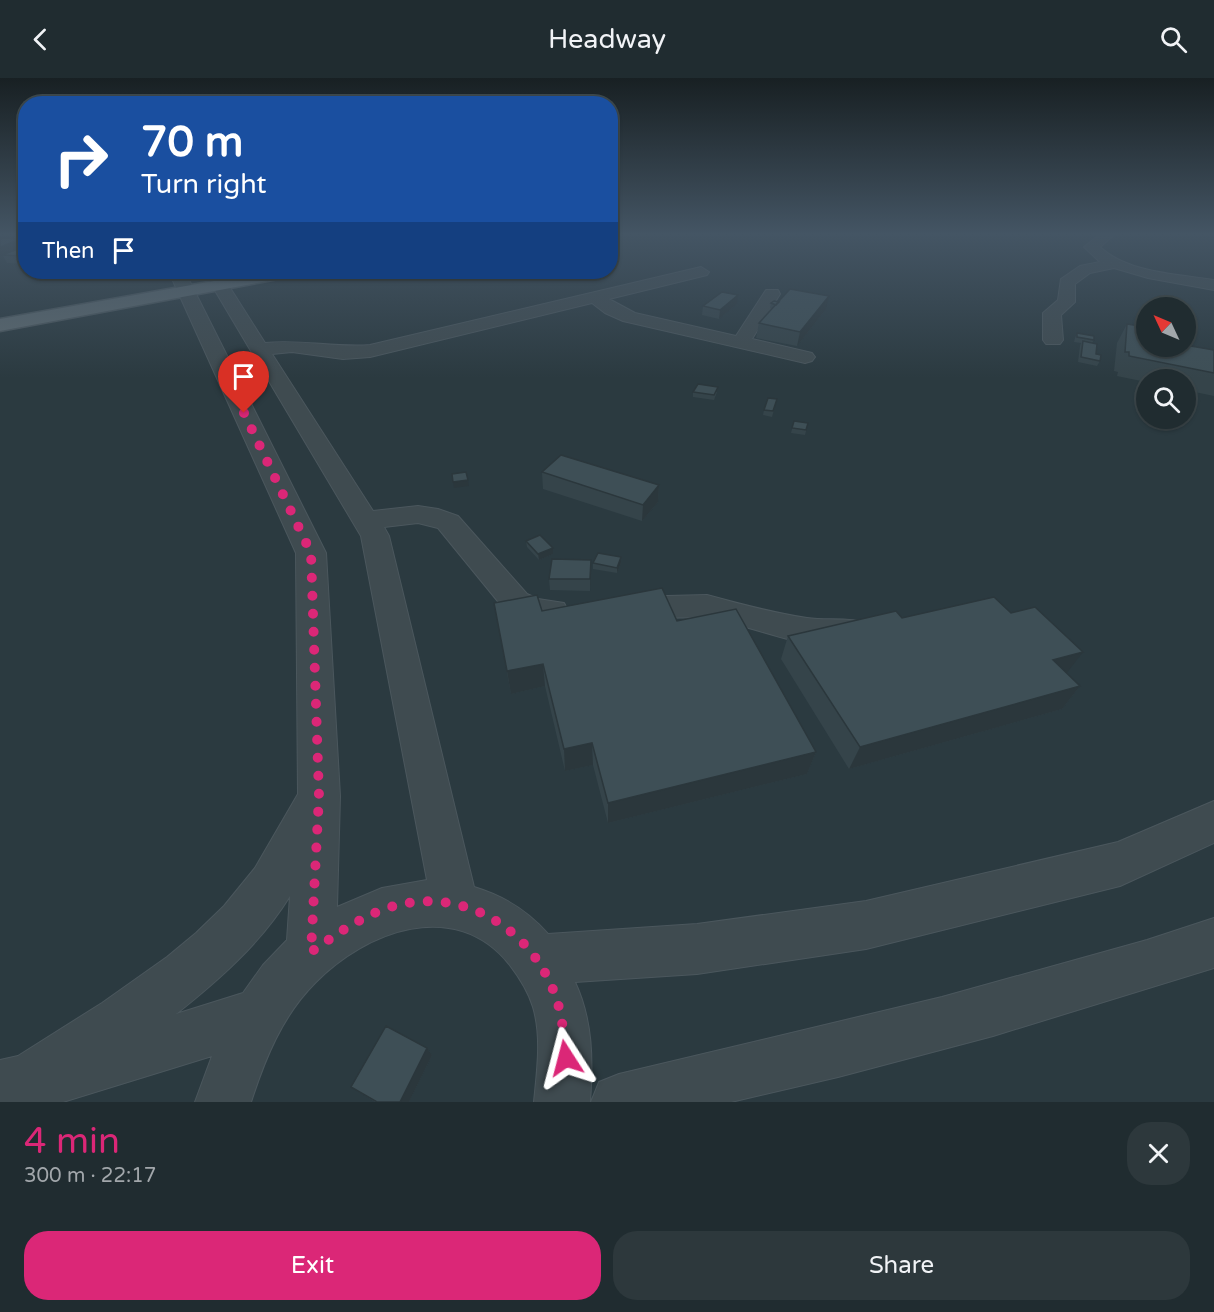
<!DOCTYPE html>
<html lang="en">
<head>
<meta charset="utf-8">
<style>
  :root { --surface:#202c30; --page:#2d383c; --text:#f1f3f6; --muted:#a2a7ab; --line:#3d484c; --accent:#db2777 }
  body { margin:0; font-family:"Varela Round",sans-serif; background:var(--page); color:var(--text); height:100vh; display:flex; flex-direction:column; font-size:22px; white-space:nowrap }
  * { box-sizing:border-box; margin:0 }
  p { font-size:20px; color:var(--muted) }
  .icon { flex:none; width:33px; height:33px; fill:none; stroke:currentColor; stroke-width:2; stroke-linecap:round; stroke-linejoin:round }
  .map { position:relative; height:1024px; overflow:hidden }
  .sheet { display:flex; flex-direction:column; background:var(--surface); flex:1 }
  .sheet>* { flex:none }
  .top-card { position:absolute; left:18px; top:18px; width:600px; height:183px; border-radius:24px; box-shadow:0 2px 4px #0004,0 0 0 2px var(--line); background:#1a4fa0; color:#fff; overflow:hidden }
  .needle { width:39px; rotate:314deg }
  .controls { position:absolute; left:1136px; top:219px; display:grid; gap:12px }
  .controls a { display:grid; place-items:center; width:60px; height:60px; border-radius:50%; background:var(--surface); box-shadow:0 2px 4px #0004,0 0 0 2px var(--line); font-size:30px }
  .pin { position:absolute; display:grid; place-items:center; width:51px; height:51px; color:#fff; margin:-62px -26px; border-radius:50% 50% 50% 0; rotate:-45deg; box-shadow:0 0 6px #0007 }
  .pin .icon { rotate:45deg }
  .me { position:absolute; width:66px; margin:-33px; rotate:351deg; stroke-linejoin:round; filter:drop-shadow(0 0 4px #0008) }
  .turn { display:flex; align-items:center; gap:21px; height:126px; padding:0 24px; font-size:27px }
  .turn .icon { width:78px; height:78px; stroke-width:2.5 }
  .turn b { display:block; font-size:42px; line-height:51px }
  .then { display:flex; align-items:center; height:57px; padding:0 24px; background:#0003; gap:12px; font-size:22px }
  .round { display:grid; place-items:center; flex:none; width:63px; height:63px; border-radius:24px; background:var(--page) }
  .overview { display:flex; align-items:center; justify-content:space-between; height:102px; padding:0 24px }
  h1 { font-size:36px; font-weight:600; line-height:45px; color:var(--accent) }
  .action { display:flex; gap:12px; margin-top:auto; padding:12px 24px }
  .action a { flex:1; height:69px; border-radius:24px; background:var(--accent); color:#fff; font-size:24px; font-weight:600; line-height:69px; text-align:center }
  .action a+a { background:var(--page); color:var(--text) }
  header { display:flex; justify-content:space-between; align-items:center; height:78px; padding:0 24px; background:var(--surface); font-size:27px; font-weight:600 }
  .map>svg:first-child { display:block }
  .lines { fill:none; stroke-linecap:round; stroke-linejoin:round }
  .minor-casing { stroke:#4b575d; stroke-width:2 }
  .major-casing { stroke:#4b575d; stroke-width:3 }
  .minor { fill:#3f4b50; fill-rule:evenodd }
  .major { fill:#5d6a70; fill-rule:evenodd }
  .wall { fill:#35444a }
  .shaded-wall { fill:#2b373c }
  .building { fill:#3e4f56; stroke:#2b373c; stroke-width:1.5 }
  .route { stroke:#db2777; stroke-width:10; stroke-dasharray:0 18 }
</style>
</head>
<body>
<header><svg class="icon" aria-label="back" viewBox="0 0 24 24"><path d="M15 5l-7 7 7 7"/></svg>Headway<svg class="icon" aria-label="search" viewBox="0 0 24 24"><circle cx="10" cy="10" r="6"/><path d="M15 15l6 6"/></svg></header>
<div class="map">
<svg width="1214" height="1024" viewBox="0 0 1214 1024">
  <rect width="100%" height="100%" fill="#2b3a40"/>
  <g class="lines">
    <defs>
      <path id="minor" d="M1099,157H1114L1100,169C1128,195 1177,196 1214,202V212L1148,200L1114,190L1090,195L1075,206V224L1061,237L1063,262L1060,266H1046L1043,262V235L1058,222L1061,201L1080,188L1100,184L1084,169Z
        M701,189L709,194L707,197L609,221L635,235L736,258L766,212H778L780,216L752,261L812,275L815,279L812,283L805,285L623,243L605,235L592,225L370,279L343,281L292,274L272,276L373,433L418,428L438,431L458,438L527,516L538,521L564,525L568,533L564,541L552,545L534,544L505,532L438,450L418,445L384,449L389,458L474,809C504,818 528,833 548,856L697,846L866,823L1118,764L1214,723V765L1120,808L866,871L697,896L575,904C593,943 593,982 590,1024H534C537,993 542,959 533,929C528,913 519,899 509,886C455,819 366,853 315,905C282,938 265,981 251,1024H195L212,978L63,1024H0V982L18,978L102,925L167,879L196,855L224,828L255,790L298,716L296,475L169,194H185L326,475L340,718L337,829L382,810L427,802L361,458L204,194H220L265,265C301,261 335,270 370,267ZM290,818L287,862L263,887L243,915L176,936C219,902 261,865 290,818Z
        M707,517C740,526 773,535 807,540C827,543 848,539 867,545L872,554L867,563C810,580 761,547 707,541C682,537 653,542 628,543L617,539L612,531L617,523L628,519Z
        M1214,840V890L993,958L838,999L731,1024H591L599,1004L619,996L942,919L1147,862Z"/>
      <path id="major" d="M264,194H297L289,199L0,253V241Z"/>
    </defs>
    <use href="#minor" class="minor-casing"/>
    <use href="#major" class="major-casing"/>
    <use href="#minor" class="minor"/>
    <use href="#major" class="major"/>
  </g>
  <path class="wall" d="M11,157H26V165H23L26,168V186L7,185L3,178L0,179V161L13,160Z
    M771,225L826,231L797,268L756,260L759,245L772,231L770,230Z
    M737,226L719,241L702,237L703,228Z
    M1127,246L1146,268L1214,272V318L1185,312V302H1146V304L1117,298L1118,294L1114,293L1117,265Z
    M1077,255L1094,262L1092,265L1100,283L1097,288L1078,284L1080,268L1081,265L1074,264L1075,260Z
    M693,314H717L714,322L693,319Z
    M777,321L772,339L763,337L764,332Z
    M794,343L808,345L805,357L791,355Z
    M542,394L659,407L658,424L642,443L543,411Z
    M526,463L553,476L539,482L527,469Z
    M591,482L590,513L550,512L549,501Z
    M593,485H621L617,495L593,491Z
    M542,533L677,543L816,674L807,696L608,745L593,687L565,693L545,608L511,616L498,547Z
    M902,540L1067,595L1080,608L1062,631L849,691L781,581L788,558Z
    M427,970L432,977L409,1024H375L351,1009Z"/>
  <path class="shaded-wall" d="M21,161L26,169L2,177L3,178L0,179V169Z
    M738,217L737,226L719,241L720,232Z
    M829,218L826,231L797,268L800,254Z
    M468,402L469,408L454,410L453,404Z
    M659,407L658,424L642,443L643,427Z
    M553,470V476L539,482L538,476Z
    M621,479V485L617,495V490Z
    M591,482V494L590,513V501Z
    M1083,574L1066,596L1053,582Z
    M543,586L545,608L511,616L507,593Z
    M1080,608L1062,631L849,691L860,669Z
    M592,665L593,687L565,693L564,671Z
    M816,674L807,696L608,745V725Z
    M427,970L432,977L409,1024H400Z"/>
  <path class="building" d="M3,160L21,161L0,169V161Z
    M26,168V178H24L2,177Z
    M790,211L829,218L800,254L759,245Z
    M722,214L738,217L720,232L703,228Z
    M774,223L779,224L776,227L771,225Z
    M1127,246L1146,249V268H1185V267L1214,272V295L1129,278V274H1125Z
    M1077,255L1094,258V262L1077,259Z
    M1083,263L1097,266L1096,276L1101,277L1100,283L1081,279Z
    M698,306L718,309L714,317L693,314Z
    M768,320L777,321L773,333L764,332Z
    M794,343L808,345L806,352L792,350Z
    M561,377L659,407L643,427L542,394Z
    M466,394L468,402L453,404L452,396Z
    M540,457L553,470L538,476L526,463Z
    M598,475L621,479L617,490L593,485Z
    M552,481L591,482L590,501H549Z
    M662,510L677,543L736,531L816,674L608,725L592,665L564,671L543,586L507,593L494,525L537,517L542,533Z
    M994,519L1011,535L1035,529L1083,574L1053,582L1080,608L860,669L788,558L896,533L902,540Z
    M386,948L427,970L400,1024H377L351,1009Z"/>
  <linearGradient id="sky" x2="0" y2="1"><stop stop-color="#182023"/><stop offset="0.52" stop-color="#445564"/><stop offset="1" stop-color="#445564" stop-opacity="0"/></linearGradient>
  <rect width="1214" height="300" fill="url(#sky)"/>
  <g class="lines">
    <path class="route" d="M244,335L311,475L319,718L311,874C334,858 356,842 382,832C458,803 536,850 558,926C563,943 564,962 566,980"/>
  </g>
</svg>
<div class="controls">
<a><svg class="needle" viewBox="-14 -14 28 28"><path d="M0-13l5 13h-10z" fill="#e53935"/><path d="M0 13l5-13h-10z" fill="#a2a7ab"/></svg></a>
<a><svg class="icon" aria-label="search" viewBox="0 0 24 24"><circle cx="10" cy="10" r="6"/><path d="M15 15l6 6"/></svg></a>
</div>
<div class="pin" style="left:244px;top:335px;background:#d93025"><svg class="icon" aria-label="arrive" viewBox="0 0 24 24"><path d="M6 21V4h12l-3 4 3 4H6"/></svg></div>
<svg class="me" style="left:566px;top:980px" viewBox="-20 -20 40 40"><path d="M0-17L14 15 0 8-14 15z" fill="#db2777" stroke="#fff" stroke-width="4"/></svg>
<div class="top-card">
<div class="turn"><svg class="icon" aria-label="right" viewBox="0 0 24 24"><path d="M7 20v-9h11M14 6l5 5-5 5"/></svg><div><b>70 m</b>Turn right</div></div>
<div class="then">Then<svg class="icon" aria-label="arrive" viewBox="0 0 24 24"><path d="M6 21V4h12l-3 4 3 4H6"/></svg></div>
</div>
</div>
<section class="sheet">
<div class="overview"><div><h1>4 min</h1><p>300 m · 22:17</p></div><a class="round"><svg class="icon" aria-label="close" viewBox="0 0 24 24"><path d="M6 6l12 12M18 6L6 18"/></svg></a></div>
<div class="action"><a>Exit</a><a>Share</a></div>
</section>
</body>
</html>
